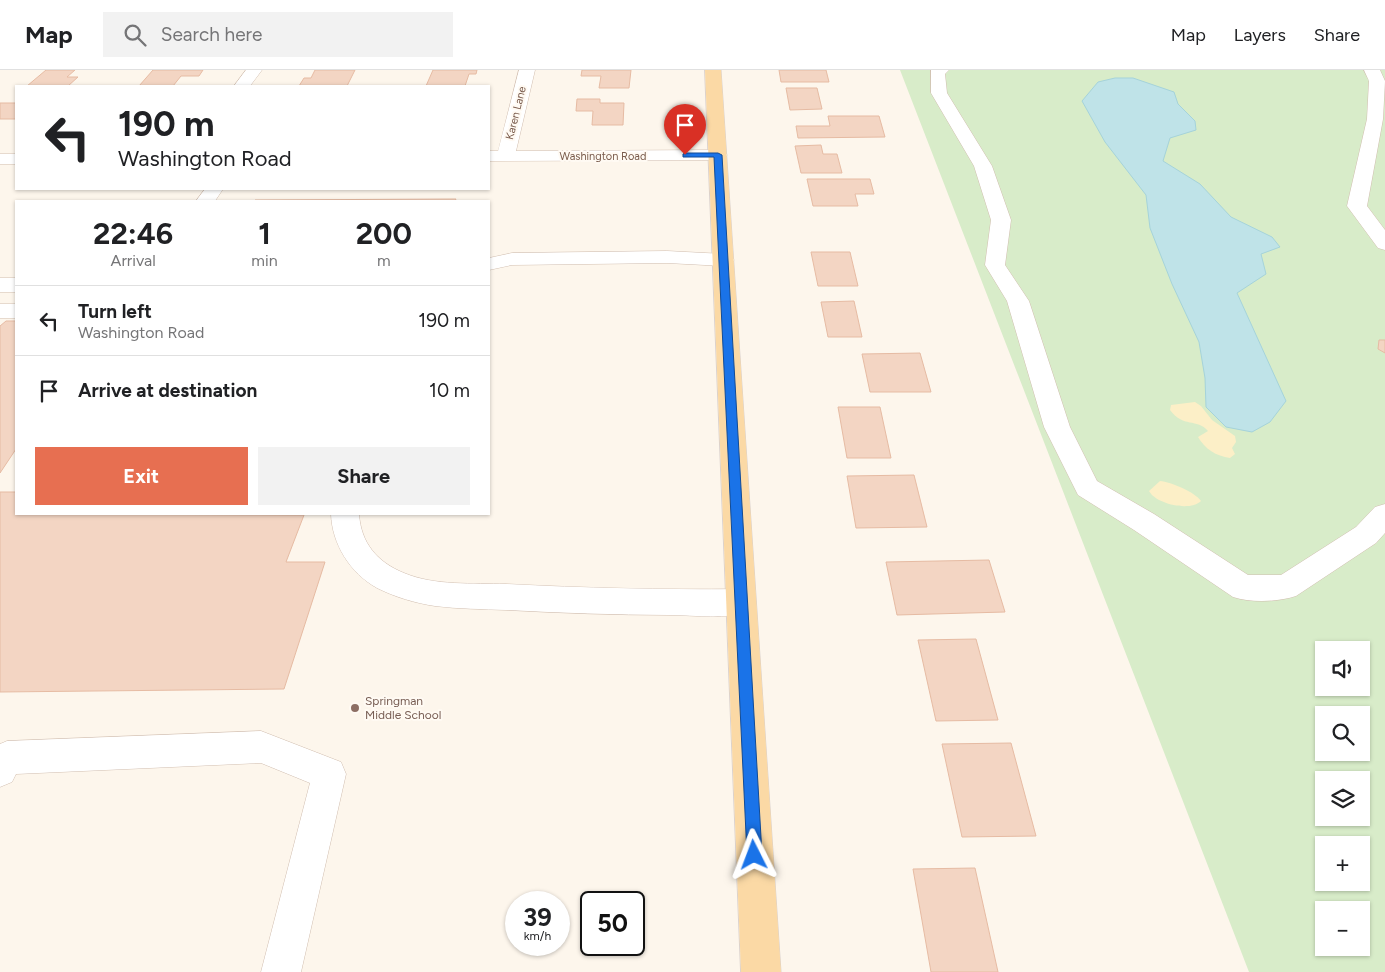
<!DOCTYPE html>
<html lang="en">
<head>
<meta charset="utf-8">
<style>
  :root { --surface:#fff; --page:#f2f2f2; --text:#202124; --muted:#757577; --line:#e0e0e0; --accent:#e76f51 }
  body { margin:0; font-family:Figtree,sans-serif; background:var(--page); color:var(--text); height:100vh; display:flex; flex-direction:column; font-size:19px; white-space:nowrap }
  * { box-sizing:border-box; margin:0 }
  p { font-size:16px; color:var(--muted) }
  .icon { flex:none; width:28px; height:28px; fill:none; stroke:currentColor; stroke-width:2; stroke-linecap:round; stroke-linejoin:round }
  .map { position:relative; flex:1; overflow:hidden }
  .drawer { position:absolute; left:15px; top:130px; width:475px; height:315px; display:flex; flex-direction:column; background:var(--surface); border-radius:0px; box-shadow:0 1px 4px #0004 }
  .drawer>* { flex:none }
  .hud { position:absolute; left:15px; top:15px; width:475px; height:105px; border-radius:0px; box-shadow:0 1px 4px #0004; background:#fff; color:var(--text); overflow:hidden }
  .tools { position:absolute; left:1315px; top:571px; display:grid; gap:10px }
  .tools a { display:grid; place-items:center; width:55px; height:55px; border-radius:0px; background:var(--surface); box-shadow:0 1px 4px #0004; font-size:25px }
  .speed { position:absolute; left:505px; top:821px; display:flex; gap:10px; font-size:25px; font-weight:700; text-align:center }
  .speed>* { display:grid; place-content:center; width:65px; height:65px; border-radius:50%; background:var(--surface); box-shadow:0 1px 4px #0004; line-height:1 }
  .speed small { font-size:12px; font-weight:400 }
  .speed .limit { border:2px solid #111; border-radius:8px; background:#fff; color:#111 }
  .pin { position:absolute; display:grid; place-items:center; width:42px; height:42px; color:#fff; margin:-51px -21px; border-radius:50% 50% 50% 0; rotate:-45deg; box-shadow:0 0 5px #0007 }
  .pin .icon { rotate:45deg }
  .me { position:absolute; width:55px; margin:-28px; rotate:357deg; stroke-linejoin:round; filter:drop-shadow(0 0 4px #0008) }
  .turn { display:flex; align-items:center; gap:18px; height:105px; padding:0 20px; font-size:22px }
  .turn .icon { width:65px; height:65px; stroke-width:2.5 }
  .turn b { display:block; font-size:35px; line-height:42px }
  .eta { display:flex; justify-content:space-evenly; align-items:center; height:85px; text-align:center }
  .eta b { font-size:30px; font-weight:700; line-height:35px }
  .cta { display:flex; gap:10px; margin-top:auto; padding:10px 20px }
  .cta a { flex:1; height:58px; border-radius:0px; background:var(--accent); color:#fff; font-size:20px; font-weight:700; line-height:58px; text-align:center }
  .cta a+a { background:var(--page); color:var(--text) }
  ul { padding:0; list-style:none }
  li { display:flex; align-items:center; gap:15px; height:70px; padding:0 20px; border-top:1px solid var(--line) }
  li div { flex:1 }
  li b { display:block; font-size:19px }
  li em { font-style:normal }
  header { display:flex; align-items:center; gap:30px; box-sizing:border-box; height:70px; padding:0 25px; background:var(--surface); border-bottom:1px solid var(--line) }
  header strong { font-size:24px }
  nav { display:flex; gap:28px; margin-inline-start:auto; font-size:18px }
  .search { width:350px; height:45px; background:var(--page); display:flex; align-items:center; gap:12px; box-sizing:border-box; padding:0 18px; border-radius:0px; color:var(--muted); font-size:19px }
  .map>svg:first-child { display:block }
  .green { fill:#d8ecc9; fill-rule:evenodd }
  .sand { fill:#fcefc7 }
  .water { fill:#bfe3e8; stroke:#a5d3da }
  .building { fill:#f3d5c3; stroke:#e6bba3 }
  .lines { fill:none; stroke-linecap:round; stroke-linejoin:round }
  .minor-casing { stroke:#d1beb0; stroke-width:1 }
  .major-casing { stroke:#dad1cd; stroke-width:1 }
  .minor { fill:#fff; fill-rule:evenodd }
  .major { fill:#fbd9a5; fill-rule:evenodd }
  .route { fill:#1a73e8; stroke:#114b97 }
  .education-dot { fill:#8d6e63; stroke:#fffaf3; stroke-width:2 }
  .labels { text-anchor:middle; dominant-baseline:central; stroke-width:4; stroke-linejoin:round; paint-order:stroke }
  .far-street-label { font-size:11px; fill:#7a5c4d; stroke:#fffaf3 }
  .education-label { font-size:12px; fill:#785e54; stroke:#fffaf3; text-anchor:start }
</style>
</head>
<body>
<header>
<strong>Map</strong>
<div class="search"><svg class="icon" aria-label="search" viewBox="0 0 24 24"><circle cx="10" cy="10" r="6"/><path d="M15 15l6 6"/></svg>Search here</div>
<nav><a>Map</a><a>Layers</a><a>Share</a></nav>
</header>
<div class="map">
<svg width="1385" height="902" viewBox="0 0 1385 902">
  <rect width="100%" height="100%" fill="#fdf6ec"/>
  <path class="green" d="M900,0H1385V902H1249ZM1324,580H1361V618H1324ZM1324,645H1361V682H1324ZM1324,710H1361V748H1324ZM1324,775H1361V812H1324ZM1324,840H1361V878H1324Z"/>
  <path class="sand" d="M1195,332L1201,336L1212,350L1235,366L1236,372L1232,378L1235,384L1230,388C1216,386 1205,379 1198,367L1208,361C1197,348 1183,358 1170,340L1171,335Z
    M1160,411C1171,412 1195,422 1201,431C1190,442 1156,434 1149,421Z"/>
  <path class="water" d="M1115,8H1133L1174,22L1178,34L1195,51L1196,60L1170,68L1163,91L1200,114L1231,147L1272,167L1280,177L1261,184L1266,204L1237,223L1286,331L1270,352L1252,362L1226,357L1206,337L1205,308L1199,272L1172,214L1150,158L1146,125L1105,72L1082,31L1098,12Z"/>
  <path class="building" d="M46,0H75L67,7H78L68,16H27Z
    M153,0H203L199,6H181L173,16H139Z
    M315,0H355L347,16H299L304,8H311Z
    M433,0H477L476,4H469L465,16H426Z
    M582,0H631L629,18H599L601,6H581Z
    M779,0H826L829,12H781Z
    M786,18H817L822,39L790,40Z
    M577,29H600V33H624L623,55H592L593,41H576Z
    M0,33H16V49H0Z
    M828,46H879L885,67L798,68L796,56H830Z
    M821,75L823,84H837L842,103H801L795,76Z
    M807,109H870L874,124H855L858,136H813Z
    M456,129L455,131H254L255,130Z
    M811,182H850L858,216H818Z
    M854,231L862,267H828L821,232Z
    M6,251H16V379L0,403V256Z
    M1379,270H1385V283L1378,279Z
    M920,283L931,322H870L862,284Z
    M838,337H880L891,388H847Z
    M914,405L927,457L856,458L847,406Z
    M0,422H16V444L304,445L286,492H325L284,619L0,622Z
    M989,490L1005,542L897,545L886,492Z
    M976,569L998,650L936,651L918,570Z
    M1011,673L1036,766L962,767L942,674Z
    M975,798L998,902H931L913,799Z"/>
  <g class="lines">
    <defs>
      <path id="minor" d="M246,0H262L250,16H234Z
        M519,0H535L516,81L718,80L724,81L727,85L724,89L718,90L489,91V81H498Z
        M931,0H949L945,4L947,23L992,96L1011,150L1005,195L1029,231L1070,357L1097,411L1154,444L1248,505H1281L1356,457L1375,437L1385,434V463L1376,473L1296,526C1278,532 1251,533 1233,527L1134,460L1078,425L1044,357L1007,231L985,195L991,150L974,96L931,23Z
        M1364,0H1380L1385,11L1383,49L1367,136L1385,160V180L1378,178L1347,136L1367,49L1369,11Z
        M0,84H16V94H0Z
        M205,119H223L215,131H196Z
        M667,181L724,184L731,186L734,190L731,194L724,196L667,193L512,195L489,200V188L512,183Z
        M0,208H16V222H0Z
        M0,234H16V248H0Z
        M331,444H359C361,473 377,492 404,503C435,516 473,513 506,514C584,518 662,520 741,519L751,523L756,532L751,541C727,550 695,545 669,545C615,545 561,543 506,540C483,539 458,539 435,536C415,533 395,527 377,518C350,503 332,474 331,444Z
        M261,661L341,692L346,704L301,902H261L310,713L261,693L16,704L12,712L0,717V674L7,671Z"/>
      <path id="major" d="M705,0H721L781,902H741Z"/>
    </defs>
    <use href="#minor" class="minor-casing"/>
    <use href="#major" class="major-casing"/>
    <use href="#minor" class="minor"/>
    <use href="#major" class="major"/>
  </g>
  <path class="route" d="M685,83H718L722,85L762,785L760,790L754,793L749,790L747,785L714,87H683V84Z"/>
  <circle class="education-dot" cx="355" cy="638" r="5"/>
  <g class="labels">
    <g class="far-street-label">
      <text transform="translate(516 43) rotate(-76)">Karen Lane</text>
      <text x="603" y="86">Washington Road</text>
    </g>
    <g class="education-label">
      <text x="365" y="631">Springman<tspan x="365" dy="14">Middle School</tspan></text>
    </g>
  </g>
</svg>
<div class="tools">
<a><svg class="icon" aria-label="sound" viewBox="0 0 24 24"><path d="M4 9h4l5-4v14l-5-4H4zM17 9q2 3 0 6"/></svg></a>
<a><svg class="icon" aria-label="search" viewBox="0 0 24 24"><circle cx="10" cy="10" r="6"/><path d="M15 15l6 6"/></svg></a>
<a><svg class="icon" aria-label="layers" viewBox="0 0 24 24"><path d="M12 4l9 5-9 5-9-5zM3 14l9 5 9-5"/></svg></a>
<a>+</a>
<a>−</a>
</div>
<div class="speed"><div>39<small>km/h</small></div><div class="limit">50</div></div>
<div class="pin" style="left:685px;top:85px;background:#d93025"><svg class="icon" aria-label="arrive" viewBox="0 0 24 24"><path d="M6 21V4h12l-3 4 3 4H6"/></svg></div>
<svg class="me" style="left:754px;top:785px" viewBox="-20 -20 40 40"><path d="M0-17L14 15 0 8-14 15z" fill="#1a73e8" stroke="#fff" stroke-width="4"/></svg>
<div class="hud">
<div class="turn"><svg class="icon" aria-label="left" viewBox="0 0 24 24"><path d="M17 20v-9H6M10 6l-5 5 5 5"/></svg><div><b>190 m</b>Washington Road</div></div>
</div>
<section class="drawer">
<div class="eta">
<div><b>22:46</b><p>Arrival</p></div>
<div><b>1</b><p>min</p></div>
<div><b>200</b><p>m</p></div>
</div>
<ul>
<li><svg class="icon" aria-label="left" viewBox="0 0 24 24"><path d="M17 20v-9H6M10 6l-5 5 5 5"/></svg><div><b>Turn left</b><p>Washington Road</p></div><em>190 m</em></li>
<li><svg class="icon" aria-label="arrive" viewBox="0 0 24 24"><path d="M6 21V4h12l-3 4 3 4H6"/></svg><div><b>Arrive at destination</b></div><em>10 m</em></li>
</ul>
<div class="cta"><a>Exit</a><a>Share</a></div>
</section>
</div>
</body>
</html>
